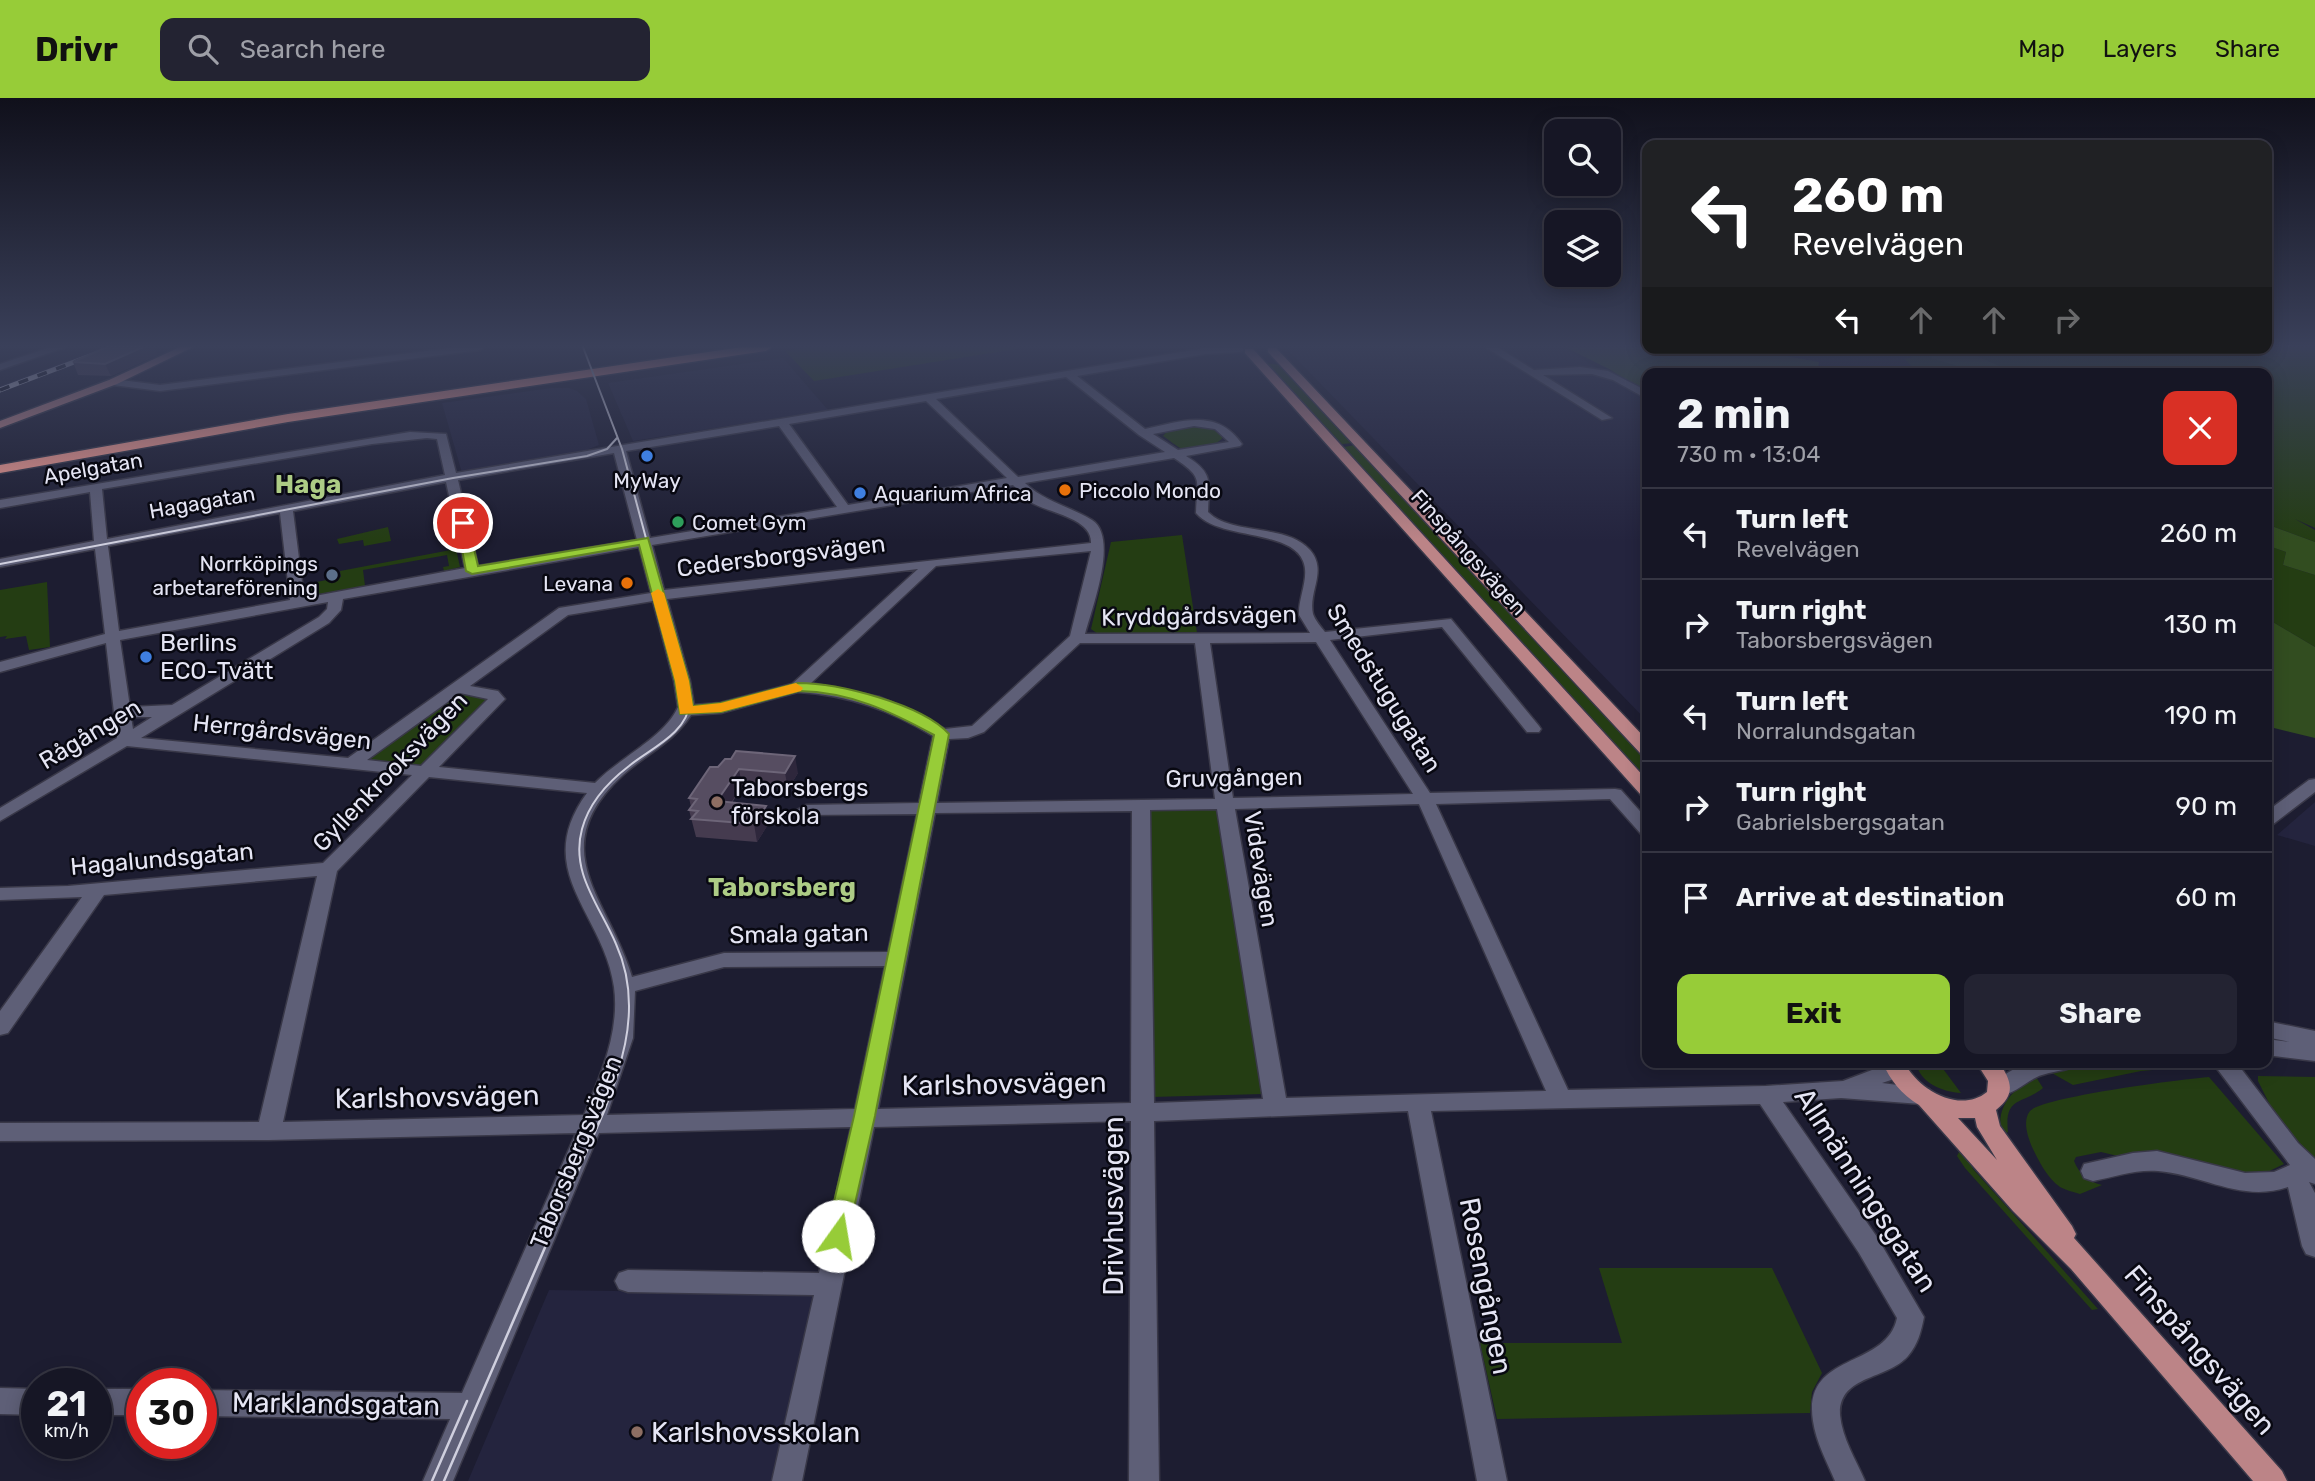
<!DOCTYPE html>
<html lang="en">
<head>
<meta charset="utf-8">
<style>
  :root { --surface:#161625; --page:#232332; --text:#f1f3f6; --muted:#9e9fa7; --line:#353542; --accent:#97cc38 }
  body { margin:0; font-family:Rubik,sans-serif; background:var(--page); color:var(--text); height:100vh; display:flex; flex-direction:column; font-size:26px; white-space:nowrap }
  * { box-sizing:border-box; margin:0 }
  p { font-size:23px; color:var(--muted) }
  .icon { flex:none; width:38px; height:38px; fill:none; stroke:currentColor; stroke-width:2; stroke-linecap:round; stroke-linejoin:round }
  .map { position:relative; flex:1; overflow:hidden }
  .panel { position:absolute; left:1642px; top:270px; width:630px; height:700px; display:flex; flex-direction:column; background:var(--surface); border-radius:14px; box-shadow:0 4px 18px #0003,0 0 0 2px var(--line) }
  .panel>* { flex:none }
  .banner { position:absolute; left:1642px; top:42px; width:630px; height:214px; border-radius:14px; box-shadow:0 4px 18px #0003,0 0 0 2px var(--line); background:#202124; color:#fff; overflow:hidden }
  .buttons { position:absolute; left:1544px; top:21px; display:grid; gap:14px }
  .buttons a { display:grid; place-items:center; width:77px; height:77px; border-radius:14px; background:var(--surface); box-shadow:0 4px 18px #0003,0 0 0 2px var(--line); font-size:35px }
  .speed { position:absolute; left:21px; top:1270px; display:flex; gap:14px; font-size:35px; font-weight:700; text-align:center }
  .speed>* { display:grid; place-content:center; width:91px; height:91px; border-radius:50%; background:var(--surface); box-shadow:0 4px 18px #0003,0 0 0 2px var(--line); line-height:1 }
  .speed small { font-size:18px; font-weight:400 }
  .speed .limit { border:10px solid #d22; background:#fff; color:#111 }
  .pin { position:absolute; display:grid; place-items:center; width:60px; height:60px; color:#fff; margin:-30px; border:4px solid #fff; border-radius:50%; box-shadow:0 2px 7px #0007 }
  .me { position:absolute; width:77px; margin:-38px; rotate:13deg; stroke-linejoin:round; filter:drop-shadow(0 0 5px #0008) }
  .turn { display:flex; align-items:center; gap:24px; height:147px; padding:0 35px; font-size:32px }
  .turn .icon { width:91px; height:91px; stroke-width:2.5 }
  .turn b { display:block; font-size:49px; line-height:60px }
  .lanes { display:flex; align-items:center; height:66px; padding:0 35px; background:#0003; justify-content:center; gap:35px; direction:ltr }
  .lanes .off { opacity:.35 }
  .round { display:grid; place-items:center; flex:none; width:74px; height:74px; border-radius:14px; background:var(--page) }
  .head { display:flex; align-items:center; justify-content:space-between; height:119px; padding:0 35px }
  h1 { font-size:42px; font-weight:700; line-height:52px }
  .primary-button { display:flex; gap:14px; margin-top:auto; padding:14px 35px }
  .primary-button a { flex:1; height:80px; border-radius:14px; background:var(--accent); color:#111; font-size:28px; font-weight:700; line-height:80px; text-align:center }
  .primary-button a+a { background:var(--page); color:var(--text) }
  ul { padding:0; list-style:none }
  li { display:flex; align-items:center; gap:21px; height:91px; padding:0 35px; border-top:2px solid var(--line) }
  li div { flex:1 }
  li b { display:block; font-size:26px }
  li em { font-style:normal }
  header { display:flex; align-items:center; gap:42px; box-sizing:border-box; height:98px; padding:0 35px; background:var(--accent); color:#111 }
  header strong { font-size:33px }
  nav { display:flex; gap:38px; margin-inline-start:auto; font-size:24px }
  .search { width:490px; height:63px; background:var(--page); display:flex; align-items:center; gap:18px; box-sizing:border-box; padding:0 24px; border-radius:14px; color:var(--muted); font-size:26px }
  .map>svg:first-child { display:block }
  .built { fill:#24243e }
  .green { fill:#243d13 }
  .forest { fill:#324d20 }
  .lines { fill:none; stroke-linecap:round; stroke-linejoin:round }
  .minor-casing { stroke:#393848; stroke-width:3 }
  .major-casing { stroke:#393848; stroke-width:3 }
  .highway-casing { stroke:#393848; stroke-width:3 }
  .minor { fill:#5e5f77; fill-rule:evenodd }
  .major { fill:#bc8487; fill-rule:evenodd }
  .highway { fill:#fa9d91; fill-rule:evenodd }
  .tram-far1 { stroke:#cfcfde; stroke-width:2 }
  .tram { stroke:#cfcfde; stroke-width:2.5 }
  .rail-casing { stroke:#cfcfde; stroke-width:5 }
  .rail { stroke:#080811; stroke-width:3.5; stroke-dasharray:10; stroke-linecap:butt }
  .wall { fill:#453b4f }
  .shaded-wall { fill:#2e273c }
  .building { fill:#564d61; stroke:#6d6578; stroke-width:2 }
  .route { fill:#97cc38; stroke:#628524; stroke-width:2 }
  .slow { fill:#f59e0b }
  .shop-dot { fill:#3f7fe0; stroke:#080811; stroke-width:2.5 }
  .food-dot { fill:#e8710a; stroke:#080811; stroke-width:2.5 }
  .leisure-dot { fill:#2e9e5b; stroke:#080811; stroke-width:2.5 }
  .service-dot { fill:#5c6f8a; stroke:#080811; stroke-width:2.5 }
  .education-dot { fill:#8d6e63; stroke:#080811; stroke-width:2.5 }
  .labels { text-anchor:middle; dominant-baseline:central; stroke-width:5; stroke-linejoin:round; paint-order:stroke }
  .far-street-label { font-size:21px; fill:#e5e5f4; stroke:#080811 }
  .far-poi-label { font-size:21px; fill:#e5e5f4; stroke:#080811; text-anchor:start }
  .street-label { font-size:24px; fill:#e5e5f4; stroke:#080811 }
  .poi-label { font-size:24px; fill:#e5e5f4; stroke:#080811; text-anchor:start }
  .far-district-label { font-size:26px; font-weight:bold; fill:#adcc85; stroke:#080811 }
  .neighbourhood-label { font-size:26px; font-weight:bold; fill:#adcc85; stroke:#080811 }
  .near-street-label { font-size:28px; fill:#e5e5f4; stroke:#080811 }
  .near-poi-label { font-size:28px; fill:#e5e5f4; stroke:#080811; text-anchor:start }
</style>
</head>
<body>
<header>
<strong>Drivr</strong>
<div class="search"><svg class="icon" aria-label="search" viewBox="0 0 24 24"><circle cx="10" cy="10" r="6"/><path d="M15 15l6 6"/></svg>Search here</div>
<nav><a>Map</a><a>Layers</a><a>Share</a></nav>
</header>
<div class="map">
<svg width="2315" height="1383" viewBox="0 0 2315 1383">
  <rect width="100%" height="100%" fill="#1d1d31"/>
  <path class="built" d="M103,249H118L0,294V288Z
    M1285,249H1563L1647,301V623Z
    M783,260L828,312L633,343L608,285Z
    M551,290H569L577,293L586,301L599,347L579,355L462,375L442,305Z
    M2315,704V748L2277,737Z
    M549,1192L816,1196L775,1383H468Z"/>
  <path class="green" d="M811,249H1029L814,283L785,253Z
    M2266,249H2315V430L2295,421L2315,432V444L2266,426V275H2015L1959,250Z
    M1899,250H1936L1932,260L1980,275H1884L1912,269L1905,261L1912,259Z
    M1267,265L1281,267L1353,345L1342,346Z
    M1196,327L1215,330L1224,338C1218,348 1194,355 1182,351C1176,348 1169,342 1163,338L1169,331Z
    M1355,347L1647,662V683L1344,349Z
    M388,429L391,443L364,448L363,442L339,446L337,441Z
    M1182,437L1197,535L1105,537L1098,536L1091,531L1111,444Z
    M2266,447L2286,454L2283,467L2315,477V549L2266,520Z
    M456,451L460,469L444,473L443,469L449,468L447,457L363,472L365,488L319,496L307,495V486L341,479L340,473Z
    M47,484L50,549L29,552L26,538L5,541L7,538L0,539V492Z
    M457,595L491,602L422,668L368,663Z
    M1150,710H1219L1263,996L1151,999Z
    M1916,964H1938L1961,995C1943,994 1919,985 1916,964Z
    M2095,964H2192L2200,968L2141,973L2073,987L2050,974Z
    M2258,978L2315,979V1063L2274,1015L2258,983Z
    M2036,979L2043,990C2022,1007 2004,998 2008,1034L2003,1037C1993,1012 2013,989 2036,979Z
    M2209,979L2284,1066L2261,1077L2126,1060L2101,1054L2076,1059L2074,1063C2080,1077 2087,1083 2102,1087L2080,1096C2074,1094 2065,1092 2060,1089C2048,1081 2038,1062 2032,1049C2028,1039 2022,1023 2030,1013C2042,999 2183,981 2209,979Z
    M1959,1054L1969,1059L1973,1071L2098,1211L2092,1212L1965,1070L1957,1058Z
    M1599,1170H1772L1822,1275L1812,1294L1810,1315L1497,1321L1480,1245H1622Z"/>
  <path class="forest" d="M1565,249L1741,250L1819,264L1818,271L1824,275H1647V295L1609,271Z
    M1936,250H1959L2015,275H1980L1931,260Z
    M2266,426L2315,444V477L2283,467L2286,454L2266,447Z
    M2266,520L2315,549V640L2266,628Z"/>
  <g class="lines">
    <defs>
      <path id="minor" d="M51,249H66L0,272V266Z
        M457,249H485L480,252L160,293L113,287L108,284L113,281L160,287Z
        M1243,249V253L1239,254L1205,256L1077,278L1145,331C1182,323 1217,310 1242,346L1240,348L1186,358C1214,375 1209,384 1208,414C1232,438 1286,425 1310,452C1328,473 1308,493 1313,516C1315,522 1321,529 1325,534L1451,521L1539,628L1541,631L1539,634H1527L1442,529L1330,542L1430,695L1615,691L1621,692L1647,721V737L1641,736L1610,701L1436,706L1568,992L1766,988L1843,983L1893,964L1903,966L1906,972L1903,978L1882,985L1929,991L1932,997L1929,1003L1921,1006L1841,1000L1783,1004L1877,1139L1924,1219C1921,1234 1918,1246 1908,1258C1887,1282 1838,1277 1840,1317C1842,1340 1856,1362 1865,1383H1835C1827,1364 1816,1344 1813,1323C1802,1253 1886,1272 1897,1220L1859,1155L1760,1006L1431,1013L1507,1383H1477L1408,1013L1154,1023L1159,1383H1129L1131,1023L874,1029L802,1383H772L814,1197L628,1194L619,1191L615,1183L619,1175L628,1172L819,1175L851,1029L599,1035L453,1383H423L450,1321L201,1318V1292L462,1295L576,1035L269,1042L0,1043V1025L259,1024L317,778L104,797L8,935L0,937V913L82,799L0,802V790L68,788L323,765L412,677L127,648L0,723V710L117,640L106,545L0,574V564L105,536L95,451L0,469V461L94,443L90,394L0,410V402L410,334L446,336L456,375L1205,250ZM1066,279L1139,337L1165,354L1018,379L936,301ZM926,303L1007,380L848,407L789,326ZM779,328L837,409L650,440L626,353ZM1194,328L1215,331L1229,344L1178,352L1153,336ZM427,340L437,341L445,377L107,441L102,391L372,346ZM614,355L637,442L478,468L458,382ZM1174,360C1204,380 1197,381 1196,415C1218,442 1290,431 1303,463C1310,479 1298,500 1299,517L1310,535L1085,536C1092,510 1119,439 1092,422C1069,408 1045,404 1025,385ZM446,384L465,470L304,500L293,413ZM1013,387C1018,392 1024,398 1029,403C1046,415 1092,419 1091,445L664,492L652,447ZM280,415L290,502L119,533L108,448ZM639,449L651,495L559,510L348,660L141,640L329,525L341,512L343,501ZM1091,453L1070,538L972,628L945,631L914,614L879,599L811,585L936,468ZM918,471L792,586L720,605L694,607L690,583L667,501ZM653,503L674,583L678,609C665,639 619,660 595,685L439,669L505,601L498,593L470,588L568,517ZM328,504L327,511L319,519L172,607L130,609L120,542ZM1316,544L1413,696L1233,700L1210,545ZM1080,545H1195L1215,701L937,705L949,641L968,640L984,634ZM798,594C848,597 891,612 933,638L919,705L806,707L797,712L806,717L917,716L888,854L724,855L632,879C610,802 541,752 623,677C646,656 674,644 691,617L721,615ZM460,595L488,601L421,668L367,662ZM131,619H152L133,631ZM429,679L587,695C530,773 604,815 614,889C620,933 601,977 584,1017L283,1024L337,773ZM1419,706L1546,993L1286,1000L1235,711ZM1217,711L1263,1001L1154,1005L1150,712ZM1132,713L1131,1005L878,1011L935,715ZM885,868L855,1011L607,1017L633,940L635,893L724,869Z
        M1485,249H1497L1534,272L1580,269L1608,273L1647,293V301L1613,282L1592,276L1543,277L1612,320L1602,322Z
        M2315,681V694L2272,727L2266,728V714L2309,682Z
        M2266,923L2315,933V963L2266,957V941L2290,944L2266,939Z
        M2026,964H2073L2070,970C2061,973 2051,974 2042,977C2025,982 2011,1002 1992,996L1989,990L1992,984Z
        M2212,964H2236L2298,1045L2315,1061V1086L2309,1084L2315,1095V1159L2306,1156L2302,1148L2288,1089C2242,1105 2204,1077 2158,1073C2137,1071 2114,1079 2093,1083L2084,1080L2081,1073L2084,1066L2133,1055L2157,1053L2245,1075L2274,1074L2290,1067Z
        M0,1290L37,1291V1317L0,1316Z
        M96,1291H142V1317H96Z"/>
      <path id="major" d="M180,249H193L117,286L0,330V323L109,282Z
        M1268,250H1276L1647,642V657L1641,656L1268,254Z
        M1245,251H1253L1647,682V698L1641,697L1245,255Z
        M1882,964H1904C1918,992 1960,1016 1987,994L1988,983L1976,964H1999C2012,984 2016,996 1996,1012L2000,1028L2072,1128L2076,1136L2074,1140L2282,1373L2287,1383H2253L2071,1171L2013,1113L1919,1007C1901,996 1891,983 1882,964ZM1958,1020H1975L1977,1029L1997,1062Z"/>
      <path id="highway" d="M742,249H772L766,253L288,324L0,375V367L288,316Z"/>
    </defs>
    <use href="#minor" class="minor-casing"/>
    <use href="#major" class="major-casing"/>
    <use href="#highway" class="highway-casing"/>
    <use href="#minor" class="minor"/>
    <use href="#major" class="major"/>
    <use href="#highway" class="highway"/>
    <path class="tram-far1" d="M583,249L622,351L690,604C687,636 651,650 629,668C608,684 589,705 582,731C570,775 600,808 616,846C635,888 631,934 617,976
      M0,466L453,380L587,358L607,351L617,340"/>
    <path class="tram" d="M432,1383L467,1303
      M444,1383L604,1013L618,975"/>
    <defs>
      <path id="rail" d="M0,292L114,249"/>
    </defs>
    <use href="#rail" class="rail-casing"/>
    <use href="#rail" class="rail"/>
  </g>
  <path class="wall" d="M107,249H154L157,257L111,278L78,277L73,264Z
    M710,669L798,675L788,691L742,688L732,705L769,725L757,744L696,739L689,712L691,709L689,700Z"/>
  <path class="shaded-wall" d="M143,249H154L157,257L111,278L105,266Z
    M795,658L798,675L788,691L785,675Z
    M739,671L742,688L721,720L717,703Z
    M766,708L769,725L757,744L754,726Z"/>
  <path class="building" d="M107,249H143L105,266L73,264Z
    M736,653L795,658L785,675L739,671L717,703L766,708L754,726L691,721L698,713L689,712L697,701L689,700L710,669H718L725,661H731Z"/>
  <linearGradient id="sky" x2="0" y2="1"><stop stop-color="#10101b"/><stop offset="0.56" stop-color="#3a405a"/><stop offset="1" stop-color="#3a405a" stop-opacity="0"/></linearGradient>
  <rect width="2315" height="443" fill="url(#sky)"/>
  <path class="route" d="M463,422L468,425L478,468L648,440L689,583L693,608L721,605L798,585C838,585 922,606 949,636L875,1018L846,1145L838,1148L829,1145L826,1138L854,1018L934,637C890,613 850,594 799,593L721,614L680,616L675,583L639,447L472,476L466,473L457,425Z"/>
  <path class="slow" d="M658,491L664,495L689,583L693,608L721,605L796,585L803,590L801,593L721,614L680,616L675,583L651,495Z"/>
  <g class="shop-dot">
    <circle cx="647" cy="358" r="7"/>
    <circle cx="860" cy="395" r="7"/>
    <circle cx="146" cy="559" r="7"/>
  </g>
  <g class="food-dot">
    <circle cx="1065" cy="392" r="7"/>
    <circle cx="627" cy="485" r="7"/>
  </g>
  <circle class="leisure-dot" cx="678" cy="424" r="7"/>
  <circle class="service-dot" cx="332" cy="477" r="7"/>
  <g class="education-dot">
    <circle cx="717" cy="704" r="7"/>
    <circle cx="637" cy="1334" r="7"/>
  </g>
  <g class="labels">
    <g class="far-street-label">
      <text transform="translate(93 370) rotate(-10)">Apelgatan</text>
      <text transform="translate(202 404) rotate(-10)">Hagagatan</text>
      <text transform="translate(1469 454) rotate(48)">Finspångsvägen</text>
    </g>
    <g class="far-poi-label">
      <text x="647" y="382" text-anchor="middle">MyWay</text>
      <text x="1079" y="392">Piccolo Mondo</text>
      <text x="874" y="395">Aquarium Africa</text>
      <text x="692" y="424">Comet Gym</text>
      <text x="318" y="465" text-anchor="end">Norrköpings<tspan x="318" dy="24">arbetareförening</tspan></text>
      <text x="613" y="485" text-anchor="end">Levana</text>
    </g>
    <g class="street-label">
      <text transform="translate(781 458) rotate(-7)">Cedersborgsvägen</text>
      <text transform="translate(1199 518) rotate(-1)">Kryddgårdsvägen</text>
      <text transform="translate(1384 590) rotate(58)">Smedstugugatan</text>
      <text transform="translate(282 634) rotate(6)">Herrgårdsvägen</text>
      <text transform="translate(90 636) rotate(-31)">Rågången</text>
      <text transform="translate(390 674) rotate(-46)">Gyllenkrooksvägen</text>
      <text transform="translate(1234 680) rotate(-1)">Gruvgången</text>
      <text transform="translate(162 761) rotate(-5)">Hagalundsgatan</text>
      <text transform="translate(1261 771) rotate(81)">Videvägen</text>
      <text transform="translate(799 836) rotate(-1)">Smala gatan</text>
      <text transform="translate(576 1054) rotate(-68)">Taborsbergsvägen</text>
    </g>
    <g class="poi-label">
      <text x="160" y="545">Berlins<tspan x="160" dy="28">ECO-Tvätt</tspan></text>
      <text x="731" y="690">Taborsbergs<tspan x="731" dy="28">förskola</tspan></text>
    </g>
    <g class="far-district-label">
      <text x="308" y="386">Haga</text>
    </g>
    <g class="neighbourhood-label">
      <text x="782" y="789">Taborsberg</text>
    </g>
    <g class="near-street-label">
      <text transform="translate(1004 986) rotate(-1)">Karlshovsvägen</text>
      <text transform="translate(437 999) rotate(-1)">Karlshovsvägen</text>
      <text transform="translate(1866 1092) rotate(57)">Allmänningsgatan</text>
      <text transform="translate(1113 1108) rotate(-90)">Drivhusvägen</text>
      <text transform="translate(1486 1188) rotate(79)">Rosengången</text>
      <text transform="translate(2200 1252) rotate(49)">Finspångsvägen</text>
      <text transform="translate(336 1306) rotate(1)">Marklandsgatan</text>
    </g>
    <g class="near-poi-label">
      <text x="651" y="1334">Karlshovsskolan</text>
    </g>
  </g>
</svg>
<div class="buttons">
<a><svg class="icon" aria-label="search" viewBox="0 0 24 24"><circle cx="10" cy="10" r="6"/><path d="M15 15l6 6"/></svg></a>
<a><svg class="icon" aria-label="layers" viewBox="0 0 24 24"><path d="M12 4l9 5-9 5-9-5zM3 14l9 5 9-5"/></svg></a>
</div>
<div class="speed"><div>21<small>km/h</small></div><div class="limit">30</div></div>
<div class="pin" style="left:463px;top:425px;background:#d93025"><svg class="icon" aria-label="arrive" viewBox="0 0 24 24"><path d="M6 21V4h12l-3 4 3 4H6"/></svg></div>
<svg class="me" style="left:838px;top:1138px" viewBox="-20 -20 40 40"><circle r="19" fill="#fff"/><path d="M0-13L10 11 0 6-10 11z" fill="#97cc38"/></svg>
<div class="banner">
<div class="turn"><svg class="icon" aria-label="left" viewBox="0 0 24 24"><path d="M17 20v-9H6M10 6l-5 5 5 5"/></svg><div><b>260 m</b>Revelvägen</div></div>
<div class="lanes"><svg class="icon" aria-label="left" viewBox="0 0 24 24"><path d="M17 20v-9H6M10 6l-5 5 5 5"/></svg><svg class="icon off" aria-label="ahead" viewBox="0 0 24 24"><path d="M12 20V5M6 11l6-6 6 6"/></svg><svg class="icon off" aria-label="ahead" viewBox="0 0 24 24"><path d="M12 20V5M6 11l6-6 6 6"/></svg><svg class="icon off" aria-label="right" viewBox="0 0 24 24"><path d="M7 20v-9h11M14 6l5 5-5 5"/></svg></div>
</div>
<section class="panel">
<div class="head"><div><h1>2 min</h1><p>730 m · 13:04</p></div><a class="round" style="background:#d93025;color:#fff"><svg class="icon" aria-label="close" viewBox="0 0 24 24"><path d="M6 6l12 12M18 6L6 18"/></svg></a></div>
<ul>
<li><svg class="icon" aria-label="left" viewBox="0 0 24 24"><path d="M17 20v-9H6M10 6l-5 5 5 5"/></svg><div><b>Turn left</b><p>Revelvägen</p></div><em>260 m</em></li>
<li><svg class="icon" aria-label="right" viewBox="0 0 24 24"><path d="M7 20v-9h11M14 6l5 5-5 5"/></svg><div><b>Turn right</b><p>Taborsbergsvägen</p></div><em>130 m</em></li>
<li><svg class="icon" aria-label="left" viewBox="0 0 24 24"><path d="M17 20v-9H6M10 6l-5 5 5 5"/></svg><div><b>Turn left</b><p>Norralundsgatan</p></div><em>190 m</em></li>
<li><svg class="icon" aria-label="right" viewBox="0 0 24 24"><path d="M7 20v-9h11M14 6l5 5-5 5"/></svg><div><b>Turn right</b><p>Gabrielsbergsgatan</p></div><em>90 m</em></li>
<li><svg class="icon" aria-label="arrive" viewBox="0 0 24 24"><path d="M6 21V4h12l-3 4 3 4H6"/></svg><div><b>Arrive at destination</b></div><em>60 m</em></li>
</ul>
<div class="primary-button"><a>Exit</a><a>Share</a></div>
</section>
</div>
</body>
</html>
